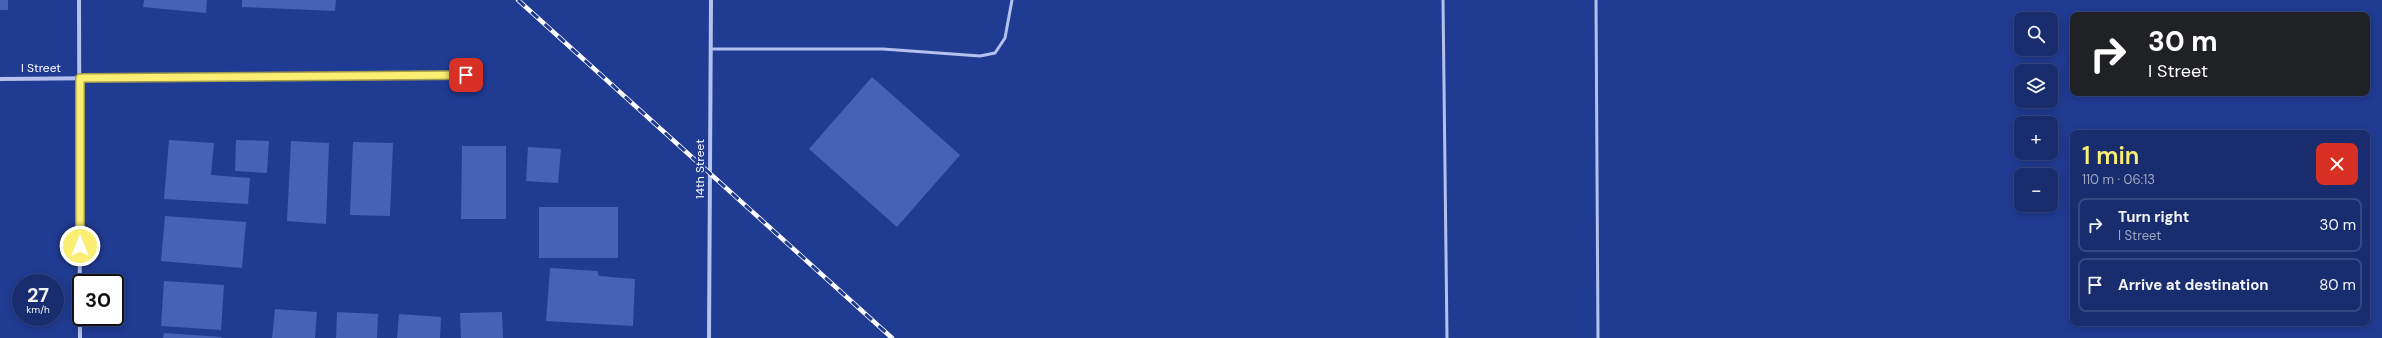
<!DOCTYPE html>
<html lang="en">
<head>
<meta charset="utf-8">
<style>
  :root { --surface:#182c6e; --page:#253876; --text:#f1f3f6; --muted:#9fa7c2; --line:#364881; --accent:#faee73 }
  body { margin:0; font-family:"DM Sans",sans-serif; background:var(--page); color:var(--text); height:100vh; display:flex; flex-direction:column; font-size:15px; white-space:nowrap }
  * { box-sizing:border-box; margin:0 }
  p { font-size:13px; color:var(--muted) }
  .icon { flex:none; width:22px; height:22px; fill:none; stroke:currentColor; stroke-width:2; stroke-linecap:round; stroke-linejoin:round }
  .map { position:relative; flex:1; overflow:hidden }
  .sheet { position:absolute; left:2070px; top:130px; width:300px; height:196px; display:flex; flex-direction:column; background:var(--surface); border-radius:8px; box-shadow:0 2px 10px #0003,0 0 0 1px var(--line) }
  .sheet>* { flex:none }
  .guide { position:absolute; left:2070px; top:12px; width:300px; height:84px; border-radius:8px; box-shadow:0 2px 10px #0003,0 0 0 1px var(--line); background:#202124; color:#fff; overflow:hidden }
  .fabs { position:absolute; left:2014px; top:12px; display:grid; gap:8px }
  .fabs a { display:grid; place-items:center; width:44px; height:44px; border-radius:8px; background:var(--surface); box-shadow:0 2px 10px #0003,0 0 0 1px var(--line); font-size:20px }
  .speed { position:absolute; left:12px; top:274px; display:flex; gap:8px; font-size:20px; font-weight:700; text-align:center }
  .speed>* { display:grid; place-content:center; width:52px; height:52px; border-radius:50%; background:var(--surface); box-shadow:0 2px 10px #0003,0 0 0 1px var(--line); line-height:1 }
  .speed small { font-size:10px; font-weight:400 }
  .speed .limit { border:2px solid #111; border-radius:6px; background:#fff; color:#111 }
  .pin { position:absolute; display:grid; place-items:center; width:34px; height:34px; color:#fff; margin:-17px; border-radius:8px; box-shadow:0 2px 6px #0006 }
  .me { position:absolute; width:44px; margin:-22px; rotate:0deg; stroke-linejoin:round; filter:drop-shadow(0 0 3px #0008) }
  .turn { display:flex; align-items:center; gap:14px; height:84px; padding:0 12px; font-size:18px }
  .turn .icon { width:52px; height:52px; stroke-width:2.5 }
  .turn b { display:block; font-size:28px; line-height:34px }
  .round { display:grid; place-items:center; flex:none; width:42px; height:42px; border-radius:8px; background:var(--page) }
  .summary { display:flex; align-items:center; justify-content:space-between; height:68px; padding:0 12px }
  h1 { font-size:24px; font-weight:600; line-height:30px; color:var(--accent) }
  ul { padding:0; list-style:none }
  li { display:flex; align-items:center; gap:12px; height:54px; margin:0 8px 6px; padding:0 4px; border:2px solid var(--line); border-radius:8px }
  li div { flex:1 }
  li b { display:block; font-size:15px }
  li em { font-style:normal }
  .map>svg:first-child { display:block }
  .building { fill:#4562b7 }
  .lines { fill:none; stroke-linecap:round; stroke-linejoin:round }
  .lane { stroke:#b2c1ed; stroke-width:3 }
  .street { stroke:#b2c1ed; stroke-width:4 }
  .rail-casing { stroke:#fff; stroke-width:4.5 }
  .rail { stroke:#203b92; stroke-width:3; stroke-dasharray:9; stroke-linecap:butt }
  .route-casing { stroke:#a29b4b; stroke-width:10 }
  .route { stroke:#faee73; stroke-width:7 }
  .labels { text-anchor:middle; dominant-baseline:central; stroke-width:4; stroke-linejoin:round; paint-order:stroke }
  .street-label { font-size:12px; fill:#fff; stroke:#203b92 }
</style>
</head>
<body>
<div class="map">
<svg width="2382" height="338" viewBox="0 0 2382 338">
  <rect width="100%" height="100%" fill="#203b92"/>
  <path class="building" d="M0,0H8V10H0Z
    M144,0H207L206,13L143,7Z
    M242,0H336L335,11L242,7Z
    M872,77L960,155L897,227L809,149Z
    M169,140L214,143L211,175L250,178L248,204L164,199Z
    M236,140L269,141L267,173L235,171Z
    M291,141L329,143L326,224L287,221Z
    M353,142L393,143L390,216L350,215Z
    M462,146H506V219H461Z
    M528,147L561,149L558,183L526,181Z
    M539,207H618V258H539Z
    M165,216L246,222L242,268L161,261Z
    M550,268L597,271L599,276L635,279L633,326L546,321Z
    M164,281L224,285L221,330L161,326Z
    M275,309L317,312L315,338H272Z
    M337,312L378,314L377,338H336Z
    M502,312L503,338H461L460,313Z
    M399,314L441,317L440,338H397Z
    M164,333L222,337L221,338H163Z"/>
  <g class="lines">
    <path class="lane" d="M1443,0L1447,338
      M1596,0L1598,338
      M711,49H883L980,56L995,53L1005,38L1012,0"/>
    <path class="street" d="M79,0L80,338
      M0,79L466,75
      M709,338L711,0"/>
    <defs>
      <path id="rail" d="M518,0L892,338"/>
    </defs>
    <use href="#rail" class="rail-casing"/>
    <use href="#rail" class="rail"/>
  </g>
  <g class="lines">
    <defs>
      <path id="route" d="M80,246V78L466,75"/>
    </defs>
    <use href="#route" class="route-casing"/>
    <use href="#route" class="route"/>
  </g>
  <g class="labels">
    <g class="street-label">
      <text x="41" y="68">I Street</text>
      <text transform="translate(700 169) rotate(-90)">14th Street</text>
    </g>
  </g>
</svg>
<div class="fabs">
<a><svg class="icon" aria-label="search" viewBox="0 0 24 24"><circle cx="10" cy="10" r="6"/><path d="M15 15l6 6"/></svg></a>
<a><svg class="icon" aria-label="layers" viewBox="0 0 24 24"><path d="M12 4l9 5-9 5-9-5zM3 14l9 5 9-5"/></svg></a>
<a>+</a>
<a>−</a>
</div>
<div class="speed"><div>27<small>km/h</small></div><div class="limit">30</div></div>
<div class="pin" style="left:466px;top:75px;background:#d93025"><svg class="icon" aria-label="arrive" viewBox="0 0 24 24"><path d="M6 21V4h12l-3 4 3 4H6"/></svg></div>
<svg class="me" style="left:80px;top:246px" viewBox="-20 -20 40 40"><circle r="17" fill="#faee73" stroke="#fff" stroke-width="3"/><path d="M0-11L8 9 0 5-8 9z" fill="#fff"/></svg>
<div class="guide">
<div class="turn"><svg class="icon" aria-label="right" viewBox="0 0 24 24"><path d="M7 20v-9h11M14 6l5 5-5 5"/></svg><div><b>30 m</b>I Street</div></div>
</div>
<section class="sheet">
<div class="summary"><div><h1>1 min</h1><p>110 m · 06:13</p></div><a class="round" style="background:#d93025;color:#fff"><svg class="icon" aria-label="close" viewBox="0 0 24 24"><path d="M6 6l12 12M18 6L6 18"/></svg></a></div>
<ul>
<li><svg class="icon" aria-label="right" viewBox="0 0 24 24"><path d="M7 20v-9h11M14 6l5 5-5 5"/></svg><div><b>Turn right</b><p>I Street</p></div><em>30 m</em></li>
<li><svg class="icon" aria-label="arrive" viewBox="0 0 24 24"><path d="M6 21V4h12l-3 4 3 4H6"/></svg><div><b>Arrive at destination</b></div><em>80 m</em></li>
</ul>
</section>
</div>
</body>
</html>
